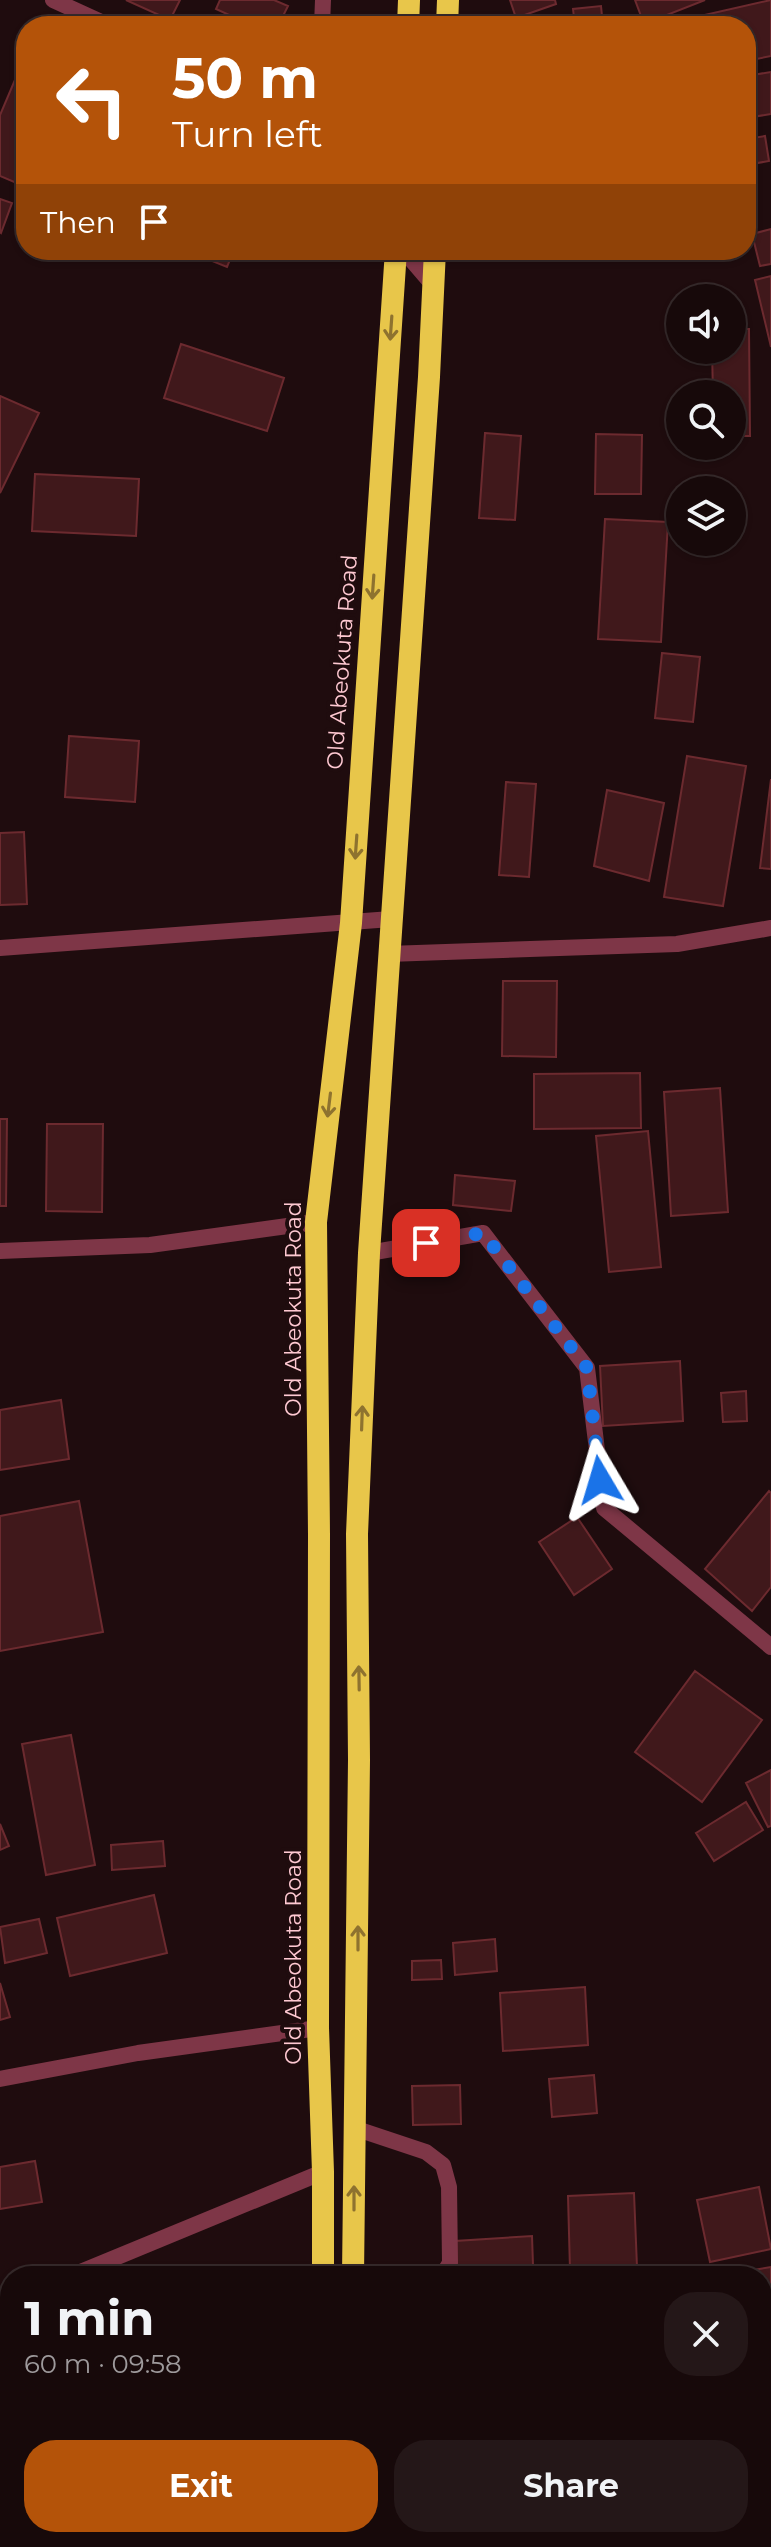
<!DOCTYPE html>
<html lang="en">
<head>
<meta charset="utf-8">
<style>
  :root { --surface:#17090a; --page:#241718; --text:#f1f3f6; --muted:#9e9a9c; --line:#362a2b; --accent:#b45309 }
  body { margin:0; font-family:Montserrat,sans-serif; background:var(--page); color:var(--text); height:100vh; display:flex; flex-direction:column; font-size:30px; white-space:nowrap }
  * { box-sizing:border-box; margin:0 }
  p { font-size:26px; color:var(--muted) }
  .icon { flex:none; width:44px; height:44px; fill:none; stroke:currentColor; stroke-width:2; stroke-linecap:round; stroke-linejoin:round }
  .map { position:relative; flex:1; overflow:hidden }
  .sheet { position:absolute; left:0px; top:2266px; width:772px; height:282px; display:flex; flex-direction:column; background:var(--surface); border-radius:32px 32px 0 0; box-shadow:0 2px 6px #0004,0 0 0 2px var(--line) }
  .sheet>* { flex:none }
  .guide { position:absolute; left:16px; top:16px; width:740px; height:244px; border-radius:32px; box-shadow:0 2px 6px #0004,0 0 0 2px var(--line); background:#b45309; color:#fff; overflow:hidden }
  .buttons { position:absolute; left:666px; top:284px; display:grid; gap:16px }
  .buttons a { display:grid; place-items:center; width:80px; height:80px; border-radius:50%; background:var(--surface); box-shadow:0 2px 6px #0004,0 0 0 2px var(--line); font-size:40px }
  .pin { position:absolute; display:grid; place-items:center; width:68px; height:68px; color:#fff; margin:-34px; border-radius:16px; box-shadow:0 4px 12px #0006 }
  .me { position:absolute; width:88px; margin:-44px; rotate:353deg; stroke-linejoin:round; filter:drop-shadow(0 0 6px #0008) }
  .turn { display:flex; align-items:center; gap:28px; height:168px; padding:0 24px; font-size:36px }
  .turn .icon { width:104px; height:104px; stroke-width:2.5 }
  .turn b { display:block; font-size:56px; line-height:68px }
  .then { display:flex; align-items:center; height:76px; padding:0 24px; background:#0003; gap:16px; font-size:30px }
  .round { display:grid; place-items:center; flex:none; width:84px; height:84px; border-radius:32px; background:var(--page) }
  .head { display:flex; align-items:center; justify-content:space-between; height:136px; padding:0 24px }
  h1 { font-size:48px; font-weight:700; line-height:60px }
  .action { display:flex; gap:16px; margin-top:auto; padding:16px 24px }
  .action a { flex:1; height:92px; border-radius:32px; background:var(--accent); color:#fff; font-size:32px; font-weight:700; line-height:92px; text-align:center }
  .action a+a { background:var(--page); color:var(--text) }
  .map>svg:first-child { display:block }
  .building { fill:#40181b; stroke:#6c2a2f; stroke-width:2 }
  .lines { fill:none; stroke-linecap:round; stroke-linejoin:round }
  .service { stroke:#7e3647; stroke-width:16 }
  .minor { stroke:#7e3647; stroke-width:16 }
  .trunk { stroke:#e8c64a; stroke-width:22 }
  .oneway { stroke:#8e722f }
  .route { stroke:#1a73e8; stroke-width:14; stroke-dasharray:0 25.2 }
  .labels { text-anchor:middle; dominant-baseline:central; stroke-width:8; stroke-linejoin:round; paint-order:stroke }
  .street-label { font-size:22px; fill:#ffc9d2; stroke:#1f0c0e }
</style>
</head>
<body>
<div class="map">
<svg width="771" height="2547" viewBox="0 0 771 2547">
  <rect width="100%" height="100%" fill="#1f0c0e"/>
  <path class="building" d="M126,0H180L170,20Z
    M220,0H274L288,6L278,26H253L216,9Z
    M510,0H555L556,4L516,18Z
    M635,0H705L644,24Z
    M771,0V56L746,61V26H689L687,19Z
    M601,6L603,26H575L573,9Z
    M26,54V187L0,176V115Z
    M771,72V114L746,118V76Z
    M765,136L769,161L746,165V139Z
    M0,199L12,203L1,233L0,232Z
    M771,229V264L760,266L752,234Z
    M185,250H234L227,267Z
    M771,276V347L755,280Z
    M732,329H749L750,436H732V394H713L712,350H732Z
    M181,344L284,378L267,431L164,398Z
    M0,396L39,413L0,493Z
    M485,433L521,436L515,520L479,518Z
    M596,434L642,435L641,494H595Z
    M35,474L139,479L136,536L32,531Z
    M605,519L668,522L661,642L598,639Z
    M662,653L700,657L693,722L655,718Z
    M69,736L139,741L135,802L65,797Z
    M687,756L746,766L723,906L664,897Z
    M771,779V869L760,868Z
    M506,782L536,784L529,877L499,875Z
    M607,790L664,803L649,881L594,866Z
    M24,832L27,904L0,905V833Z
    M503,981H557L556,1057L502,1056Z
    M640,1073L641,1128L534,1129V1074Z
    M720,1088L728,1212L671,1216L664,1092Z
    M0,1119H7L6,1206H0Z
    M47,1124H103L102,1212L46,1211Z
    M648,1131L661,1267L609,1272L596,1136Z
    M455,1175L515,1181L511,1211L453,1205Z
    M680,1361L683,1421L603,1426L600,1366Z
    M746,1391L747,1421L723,1422L721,1393Z
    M61,1400L69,1459L0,1470V1410Z
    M769,1491L771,1493V1587L752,1611L705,1569Z
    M79,1501L103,1632L0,1651V1516Z
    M577,1517L612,1569L574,1595L539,1542Z
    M695,1671L762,1720L702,1802L635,1752Z
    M71,1735L95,1865L46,1875L22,1744Z
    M771,1770V1826L768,1827L746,1783Z
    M746,1802L763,1830L714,1861L696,1833Z
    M0,1824L9,1846L0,1850Z
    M163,1841L165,1866L112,1870L111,1845Z
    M154,1895L167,1953L70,1976L57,1918Z
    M39,1919L47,1953L5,1963L0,1927Z
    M495,1939L497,1971L455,1975L453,1943Z
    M441,1960L442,1979L412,1980V1961Z
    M0,1983L10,2017L0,2020Z
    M585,1987L588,2045L503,2051L500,1993Z
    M594,2075L597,2113L552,2117L549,2079Z
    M460,2085L461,2124L413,2125L412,2086Z
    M35,2161L42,2202L0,2209V2167Z
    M759,2187L771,2249L710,2262L697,2200Z
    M634,2193L637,2267L570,2270L568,2196Z
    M532,2236L533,2265L456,2270L455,2241Z
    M771,2267V2324L762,2326V2276H716Z
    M771,2337V2369L762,2370V2339Z
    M10,2340V2393L0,2395V2342Z
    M762,2389H771V2448L762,2449Z
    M417,2538H495V2546L417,2547Z
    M667,2538H703L702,2547H666Z
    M713,2538H748V2547H712Z"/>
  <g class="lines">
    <path class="service" d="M354,2128L426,2152L443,2165L449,2187L450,2263L442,2276"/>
    <path class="minor" d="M53,0L110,26
      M322,26L323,0
      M403,250L433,285
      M0,948L391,919
      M388,954L677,944L771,928
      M0,1251L150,1245L316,1222
      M369,1253L483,1233L587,1368L604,1508L771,1647
      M0,2079L138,2053L318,2028
      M71,2276L323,2172
      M0,2305L10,2301"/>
    <path class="trunk" d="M408,26L409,0
      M447,26L448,0
      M323,2276V2172L318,2028L319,1535L316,1222L351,923L396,250
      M353,2276L359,1760L357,1534L369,1253L429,377L435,250
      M356,2538V2547
      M321,2547V2538"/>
  </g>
  <defs><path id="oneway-shaft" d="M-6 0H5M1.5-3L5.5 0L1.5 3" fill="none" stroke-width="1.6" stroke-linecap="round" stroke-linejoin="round" transform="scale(2)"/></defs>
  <g class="oneway">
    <use href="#oneway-shaft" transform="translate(391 328) rotate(94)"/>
    <use href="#oneway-shaft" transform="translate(373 587) rotate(94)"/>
    <use href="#oneway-shaft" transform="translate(356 847) rotate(94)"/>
    <use href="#oneway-shaft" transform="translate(329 1105) rotate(97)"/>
    <use href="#oneway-shaft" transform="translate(362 1418) rotate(-88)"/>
    <use href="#oneway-shaft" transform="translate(359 1678) rotate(-91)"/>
    <use href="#oneway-shaft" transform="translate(358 1938) rotate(-90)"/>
    <use href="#oneway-shaft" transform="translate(354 2198) rotate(-90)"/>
  </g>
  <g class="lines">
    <path class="route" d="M426,1243L483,1233L587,1368L600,1480"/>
  </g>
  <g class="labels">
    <g class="street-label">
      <text transform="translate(342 662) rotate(-86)">Old Abeokuta Road</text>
      <text transform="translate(293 1309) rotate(-90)">Old Abeokuta Road</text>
      <text transform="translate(293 1957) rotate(-90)">Old Abeokuta Road</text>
    </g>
  </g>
</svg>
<div class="buttons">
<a><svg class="icon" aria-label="sound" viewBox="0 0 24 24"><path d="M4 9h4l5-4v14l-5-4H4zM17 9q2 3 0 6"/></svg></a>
<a><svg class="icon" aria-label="search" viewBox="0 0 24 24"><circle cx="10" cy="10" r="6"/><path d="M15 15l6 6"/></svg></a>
<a><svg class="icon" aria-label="layers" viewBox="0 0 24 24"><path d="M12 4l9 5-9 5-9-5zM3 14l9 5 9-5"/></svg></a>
</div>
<div class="pin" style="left:426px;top:1243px;background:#d93025"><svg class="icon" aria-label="arrive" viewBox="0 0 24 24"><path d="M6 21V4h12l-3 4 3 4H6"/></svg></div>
<svg class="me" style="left:600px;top:1480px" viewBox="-20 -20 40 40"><path d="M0-17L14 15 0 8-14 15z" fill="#1a73e8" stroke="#fff" stroke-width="4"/></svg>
<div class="guide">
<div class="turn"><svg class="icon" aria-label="left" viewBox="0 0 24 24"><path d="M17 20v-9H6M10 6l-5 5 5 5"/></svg><div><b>50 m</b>Turn left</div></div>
<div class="then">Then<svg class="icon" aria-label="arrive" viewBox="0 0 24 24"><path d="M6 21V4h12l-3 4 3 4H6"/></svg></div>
</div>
<section class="sheet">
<div class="head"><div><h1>1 min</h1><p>60 m · 09:58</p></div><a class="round"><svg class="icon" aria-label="close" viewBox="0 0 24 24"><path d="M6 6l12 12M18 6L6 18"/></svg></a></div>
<div class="action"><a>Exit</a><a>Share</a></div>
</section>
</div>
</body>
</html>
